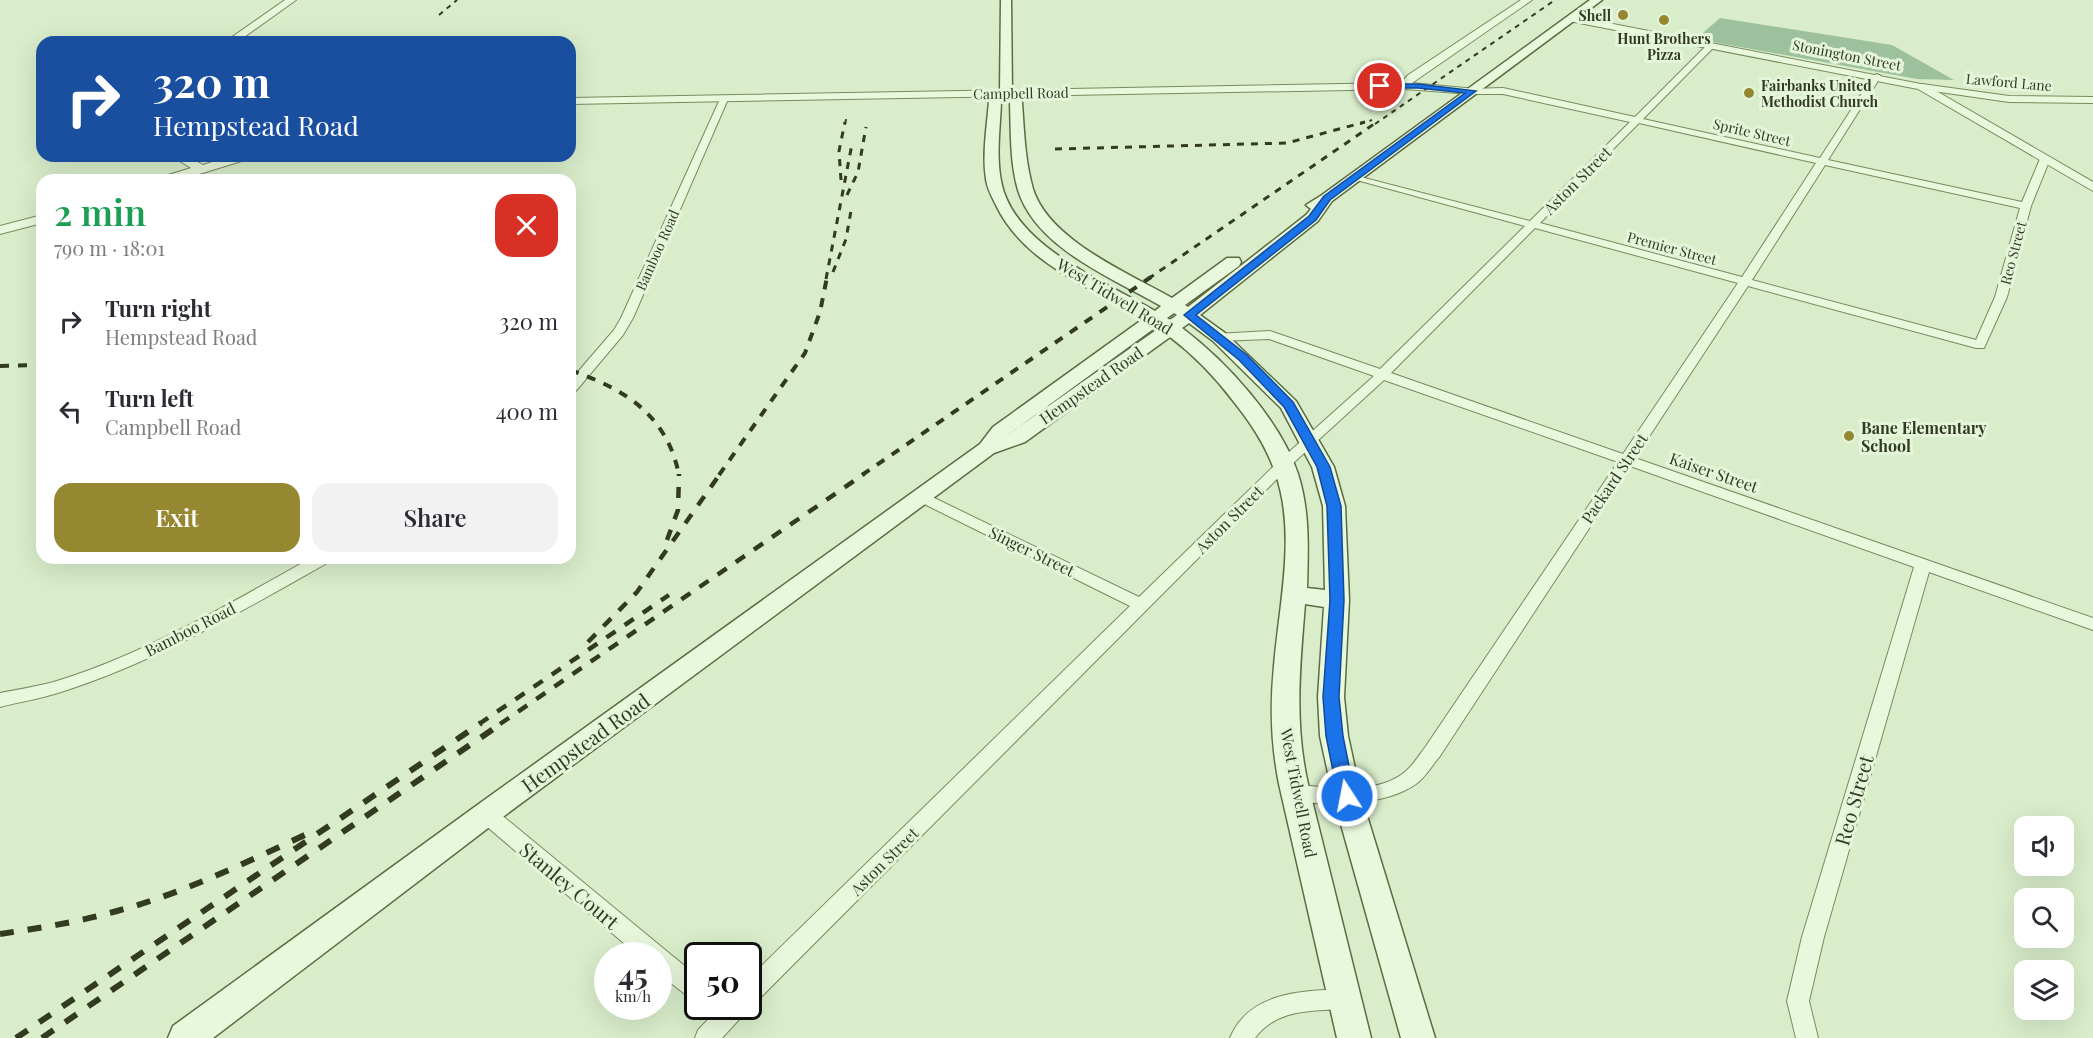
<!DOCTYPE html>
<html lang="en">
<head>
<meta charset="utf-8">
<style>
  :root { --surface:#fff; --page:#f2f2f3; --text:#2b2b33; --muted:#7c7c81; --accent:#968831 }
  body { margin:0; font-family:"Playfair Display",serif; background:var(--page); color:var(--text); height:100vh; display:flex; flex-direction:column; font-size:22px; white-space:nowrap }
  * { box-sizing:border-box; margin:0 }
  p { font-size:20px; color:var(--muted) }
  .icon { flex:none; width:33px; height:33px; fill:none; stroke:currentColor; stroke-width:2; stroke-linecap:round; stroke-linejoin:round }
  .map { position:relative; flex:1; overflow:hidden }
  .details { position:absolute; left:36px; top:174px; width:540px; height:390px; display:flex; flex-direction:column; background:var(--surface); border-radius:18px; box-shadow:0 6px 24px #0002 }
  .details>* { flex:none }
  .banner { position:absolute; left:36px; top:36px; width:540px; height:126px; border-radius:18px; box-shadow:0 6px 24px #0002; background:#1a4fa0; color:#fff; overflow:hidden }
  .tools { position:absolute; left:2014px; top:816px; display:grid; gap:12px }
  .tools a { display:grid; place-items:center; width:60px; height:60px; border-radius:12px; background:var(--surface); box-shadow:0 6px 24px #0002; font-size:30px }
  .speed { position:absolute; left:594px; top:942px; display:flex; gap:12px; font-size:30px; font-weight:700; text-align:center }
  .speed>* { display:grid; place-content:center; width:78px; height:78px; border-radius:50%; background:var(--surface); box-shadow:0 6px 24px #0002; line-height:1 }
  .speed small { font-size:15px; font-weight:400 }
  .speed .limit { border:3px solid #111; border-radius:9px; background:#fff; color:#111 }
  .pin { position:absolute; display:grid; place-items:center; width:51px; height:51px; color:#fff; margin:-26px; border:3px solid #fff; border-radius:50%; box-shadow:0 2px 6px #0007 }
  .me { position:absolute; width:66px; margin:-33px; rotate:349deg; stroke-linejoin:round; filter:drop-shadow(0 0 4px #0008) }
  .turn { display:flex; align-items:center; gap:21px; height:126px; padding:0 18px; font-size:27px }
  .turn .icon { width:78px; height:78px; stroke-width:2.5 }
  .turn b { display:block; font-size:42px; line-height:51px }
  .round { display:grid; place-items:center; flex:none; width:63px; height:63px; border-radius:18px; background:var(--page) }
  .headline { display:flex; align-items:center; justify-content:space-between; height:102px; padding:0 18px }
  h1 { font-size:36px; font-weight:600; line-height:45px; color:#1e9e55 }
  .action { display:flex; gap:12px; margin-top:auto; padding:12px 18px }
  .action a { flex:1; height:69px; border-radius:18px; background:var(--accent); color:#fff; font-size:24px; font-weight:600; line-height:69px; text-align:center }
  .action a+a { background:var(--page); color:var(--text) }
  ul { padding:0; list-style:none }
  li { display:flex; align-items:center; gap:18px; height:90px; padding:0 18px }
  li div { flex:1 }
  li b { display:block; font-size:22px }
  li em { font-style:normal }
  .map>svg:first-child { display:block }
  .cemetery { fill:#9dc19c }
  .lines { fill:none; stroke-linecap:round; stroke-linejoin:round }
  .minor-casing { stroke:#798a5f; stroke-width:2 }
  .tertiary-casing { stroke:#798a5f; stroke-width:2 }
  .secondary-casing { stroke:#5c6c42; stroke-width:3 }
  .minor { fill:#e9f8dd; fill-rule:evenodd }
  .tertiary { fill:#e9f8dd; fill-rule:evenodd }
  .secondary { fill:#e9f8dd; fill-rule:evenodd }
  .rail-far4 { stroke:#323b22; stroke-width:2; stroke-dasharray:5 5; stroke-linecap:butt }
  .rail-far3 { stroke:#323b22; stroke-width:3; stroke-dasharray:7 7; stroke-linecap:butt }
  .rail-far2 { stroke:#323b22; stroke-width:4; stroke-dasharray:9 9; stroke-linecap:butt }
  .rail-far1 { stroke:#323b22; stroke-width:4.5; stroke-dasharray:11 11; stroke-linecap:butt }
  .rail { stroke:#323b22; stroke-width:6; stroke-dasharray:14 14; stroke-linecap:butt }
  .route { fill:#1a73e8; stroke:#114b97; stroke-width:1.5 }
  .poi-dot { fill:#968831; stroke:#e5f5da; stroke-width:2 }
  .labels { text-anchor:middle; dominant-baseline:central; stroke-width:6; stroke-linejoin:round; paint-order:stroke }
  .far-poi-label { font-size:14px; font-weight:bold; fill:#323b22; stroke:#e5f5da; text-anchor:end }
  .far-street-label { font-size:14px; fill:#323b22; stroke:#e5f5da }
  .street-label { font-size:16px; fill:#323b22; stroke:#e5f5da }
  .poi-label { font-size:16px; font-weight:bold; fill:#323b22; stroke:#e5f5da; text-anchor:start }
  .near-street-label { font-size:20px; fill:#323b22; stroke:#e5f5da }
</style>
</head>
<body>
<div class="map">
<svg width="2093" height="1038" viewBox="0 0 2093 1038">
  <rect width="100%" height="100%" fill="#d9edca"/>
  <path class="cemetery" d="M1720,18L1892,45L1954,80L1917,79L1696,39Z"/>
  <g class="lines">
    <defs>
      <path id="minor" d="M1709,43L1716,45L1643,119L1820,158L1873,76L1877,74L1881,76L1828,160L2022,202L2040,159L2045,156L2050,159L2031,206L2007,297L1984,348H1976L1748,286L1635,458L2093,618V630L1929,572L1824,937L1809,1001L1818,1038H1796L1787,1001L1802,937L1914,567L1630,466L1440,756C1432,765 1426,777 1416,784C1387,805 1323,809 1290,798L1287,793L1290,788L1297,785C1331,787 1377,796 1406,771C1414,764 1420,754 1426,746L1618,462L1384,380L1290,466L756,1002L748,1005V979L1130,606L916,500L914,497L916,494H926L1139,597L1280,460L1374,376L1269,339L1219,341L1215,340V334L1270,331L1380,369L1525,226L1353,179V175L1530,221L1630,122L1503,94H1472L1468,91L1469,89L1503,88L1635,117ZM1639,123L1816,163L1742,277L1540,223ZM1825,165L2020,208L1995,297L1976,340L1752,280ZM1535,228L1738,283L1623,454L1391,373Z
        M1922,84L2009,96L2093,97V103L2009,102L1919,89V85Z
        M724,96L728,99L633,318L623,335L575,392L570,393V381L614,330L621,318L720,99Z
        M311,558H331L329,562C242,611 154,663 58,693C39,699 19,702 0,707V693C16,690 33,687 50,683C142,656 227,605 311,558Z
        M486,806L493,808L698,977V1001L690,998L658,973V956H639L479,820L476,814L479,808Z
        M1344,989L1352,992L1355,999L1352,1006L1344,1009C1311,1011 1276,1009 1255,1038H1230C1249,992 1301,991 1344,989Z
        M721,1006H748L745,1013L722,1038H695L698,1030Z"/>
      <path id="tertiary" d="M285,0H296L237,42H225Z
        M1521,0H1532L1412,83L1476,89V93L1472,94L1404,89L570,104V98L1401,83L1408,75Z
        M1572,16L1926,85L2093,182V191L1918,89L1569,21V17Z
        M172,156H187L203,165L231,156H250L248,159L180,180H161L162,177L191,168Z
        M42,215V223L0,234V226Z"/>
      <path id="secondary" d="M1001,0H1011L1012,93L1022,102C1024,131 1025,161 1033,189C1049,240 1128,273 1172,298L1227,258H1239L1241,262L1239,266L1185,305L1188,307L1306,215L1311,209L1306,205L1322,195L1590,0H1602L1332,201L1318,221L1200,315L1225,333L1296,401L1334,467L1345,506L1349,600L1344,697L1348,736L1361,796L1435,1038H1401L1333,796L1320,736L1318,697L1324,607L1305,604C1300,665 1294,723 1308,784L1371,1038H1337L1279,784C1271,744 1270,706 1274,666C1279,604 1297,533 1275,472C1266,446 1251,423 1234,402C1216,378 1194,355 1170,337L1025,442L994,453L496,822L213,1038H168L173,1026L476,806L980,444L993,427L1143,319C1091,287 1024,264 996,205C992,197 987,188 986,179C982,154 987,127 989,101L1000,92ZM1005,100L1010,103C1011,132 1010,163 1018,190C1036,248 1112,278 1161,306L1155,311C1104,281 1013,246 1001,181C996,155 1000,128 1001,103ZM1174,313L1177,315L1170,320L1167,318ZM1189,323L1213,341L1281,408L1312,467L1323,506L1325,590L1307,588C1308,550 1310,511 1298,474C1280,420 1227,362 1182,328ZM1156,327L1159,328L1009,434Z"/>
    </defs>
    <use href="#minor" class="minor-casing"/>
    <use href="#tertiary" class="tertiary-casing"/>
    <use href="#secondary" class="secondary-casing"/>
    <use href="#minor" class="minor"/>
    <use href="#tertiary" class="tertiary"/>
    <use href="#secondary" class="secondary"/>
    <path class="rail-far4" d="M439,15L457,0
      M845,124L847,115
      M1360,124L1372,120
      M1375,124L1555,0"/>
    <path class="rail-far3" d="M1055,149L1287,143L1365,122
      M841,180L839,151L845,122
      M847,195L858,172L866,127
      M833,272L846,239L852,205
      M826,279L852,144
      M1148,279L1377,122"/>
    <path class="rail-far2" d="M0,366L42,365
      M570,370C625,389 667,415 679,475
      M719,475L805,353L820,312L827,277
      M862,475L1151,277"/>
    <path class="rail-far1" d="M667,540L678,510L679,474
      M588,642L637,592L720,474
      M479,724L669,595
      M500,724L864,474"/>
    <path class="rail" d="M0,934C39,928 79,922 117,911C184,893 247,862 309,833
      M16,1038L481,723
      M42,1038L502,723"/>
  </g>
  <path class="route" d="M1377,84H1418L1476,91L1330,200L1316,220L1196,315L1247,355L1293,402L1330,467L1341,506L1344,600L1339,697L1343,736L1355,796L1353,801L1347,803L1340,801L1338,796L1326,736L1323,697L1330,600L1327,506L1317,467L1284,407L1239,360L1184,315L1309,216L1324,196L1465,93L1418,88H1380L1376,86Z"/>
  <g class="poi-dot">
    <circle cx="1623" cy="15" r="6"/>
    <circle cx="1664" cy="20" r="6"/>
    <circle cx="1749" cy="93" r="6"/>
    <circle cx="1849" cy="436" r="6"/>
  </g>
  <g class="labels">
    <g class="far-poi-label">
      <text x="1611" y="15">Shell</text>
      <text x="1664" y="38" text-anchor="middle">Hunt Brothers<tspan x="1664" dy="16">Pizza</tspan></text>
      <text x="1761" y="85" text-anchor="start">Fairbanks United<tspan x="1761" dy="16">Methodist Church</tspan></text>
    </g>
    <g class="far-street-label">
      <text transform="translate(1847 55) rotate(11)">Stonington Street</text>
      <text transform="translate(2009 82) rotate(5)">Lawford Lane</text>
      <text transform="translate(1021 93) rotate(-1)">Campbell Road</text>
      <text transform="translate(1752 132) rotate(13)">Sprite Street</text>
      <text transform="translate(1672 248) rotate(15)">Premier Street</text>
      <text transform="translate(657 250) rotate(-66)">Bamboo Road</text>
      <text transform="translate(2013 253) rotate(-75)">Reo Street</text>
    </g>
    <g class="street-label">
      <text transform="translate(1577 180) rotate(-45)">Aston Street</text>
      <text transform="translate(1115 296) rotate(31)">West Tidwell Road</text>
      <text transform="translate(1091 385) rotate(-35)">Hempstead Road</text>
      <text transform="translate(1714 472) rotate(19)">Kaiser Street</text>
      <text transform="translate(1614 478) rotate(-56)">Packard Street</text>
      <text transform="translate(1229 519) rotate(-45)">Aston Street</text>
      <text transform="translate(1032 551) rotate(26)">Singer Street</text>
      <text transform="translate(190 629) rotate(-27)">Bamboo Road</text>
      <text transform="translate(1299 793) rotate(79)">West Tidwell Road</text>
      <text transform="translate(884 861) rotate(-45)">Aston Street</text>
    </g>
    <g class="poi-label">
      <text x="1861" y="427">Bane Elementary<tspan x="1861" dy="18">School</tspan></text>
    </g>
    <g class="near-street-label">
      <text transform="translate(585 742) rotate(-36)">Hempstead Road</text>
      <text transform="translate(1853 800) rotate(-74)">Reo Street</text>
      <text transform="translate(570 885) rotate(40)">Stanley Court</text>
    </g>
  </g>
</svg>
<div class="tools">
<a><svg class="icon" aria-label="sound" viewBox="0 0 24 24"><path d="M4 9h4l5-4v14l-5-4H4zM17 9q2 3 0 6"/></svg></a>
<a><svg class="icon" aria-label="search" viewBox="0 0 24 24"><circle cx="10" cy="10" r="6"/><path d="M15 15l6 6"/></svg></a>
<a><svg class="icon" aria-label="layers" viewBox="0 0 24 24"><path d="M12 4l9 5-9 5-9-5zM3 14l9 5 9-5"/></svg></a>
</div>
<div class="speed"><div>45<small>km/h</small></div><div class="limit">50</div></div>
<div class="pin" style="left:1380px;top:86px;background:#d93025"><svg class="icon" aria-label="arrive" viewBox="0 0 24 24"><path d="M6 21V4h12l-3 4 3 4H6"/></svg></div>
<svg class="me" style="left:1347px;top:796px" viewBox="-20 -20 40 40"><circle r="17" fill="#1a73e8" stroke="#fff" stroke-width="3"/><path d="M0-11L8 9 0 5-8 9z" fill="#fff"/></svg>
<div class="banner">
<div class="turn"><svg class="icon" aria-label="right" viewBox="0 0 24 24"><path d="M7 20v-9h11M14 6l5 5-5 5"/></svg><div><b>320 m</b>Hempstead Road</div></div>
</div>
<section class="details">
<div class="headline"><div><h1>2 min</h1><p>790 m · 18:01</p></div><a class="round" style="background:#d93025;color:#fff"><svg class="icon" aria-label="close" viewBox="0 0 24 24"><path d="M6 6l12 12M18 6L6 18"/></svg></a></div>
<ul>
<li><svg class="icon" aria-label="right" viewBox="0 0 24 24"><path d="M7 20v-9h11M14 6l5 5-5 5"/></svg><div><b>Turn right</b><p>Hempstead Road</p></div><em>320 m</em></li>
<li><svg class="icon" aria-label="left" viewBox="0 0 24 24"><path d="M17 20v-9H6M10 6l-5 5 5 5"/></svg><div><b>Turn left</b><p>Campbell Road</p></div><em>400 m</em></li>
</ul>
<div class="action"><a>Exit</a><a>Share</a></div>
</section>
</div>
</body>
</html>
